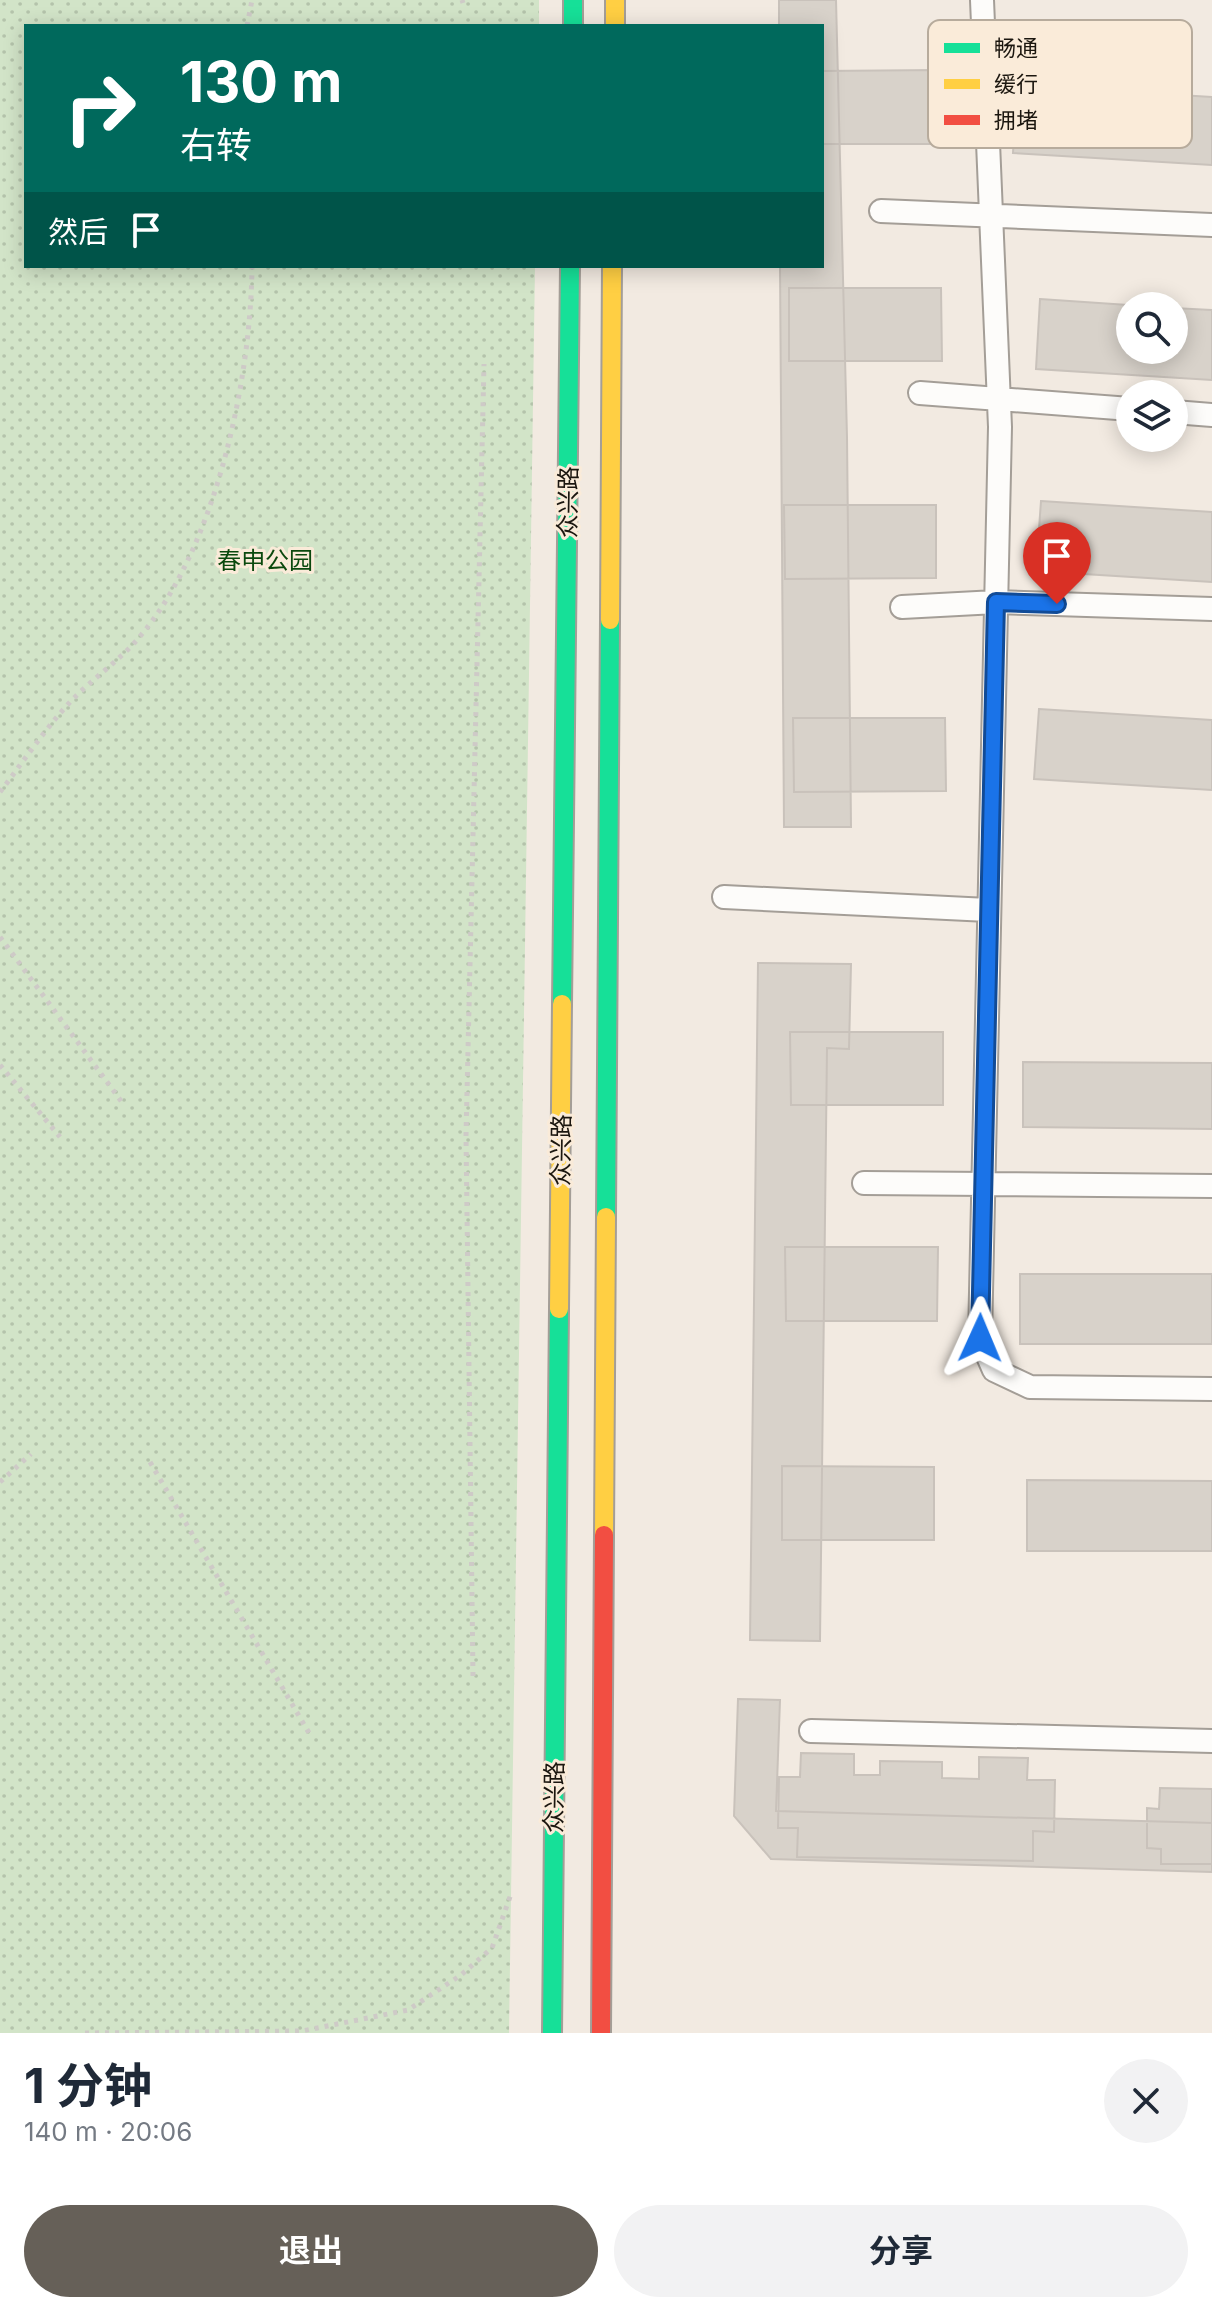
<!DOCTYPE html>
<html lang="zh">
<head>
<meta charset="utf-8">
<style>
  :root { --surface:#fff; --page:#f2f2f3; --text:#1f2937; --muted:#747a83; --accent:#666058 }
  body { margin:0; font-family:Inter,"Noto Sans SC",sans-serif; background:var(--page); color:var(--text); height:100vh; display:flex; flex-direction:column; font-size:30px; white-space:nowrap }
  * { box-sizing:border-box; margin:0 }
  p { font-size:26px; color:var(--muted) }
  .icon { flex:none; width:44px; height:44px; fill:none; stroke:currentColor; stroke-width:2; stroke-linecap:round; stroke-linejoin:round }
  .map { position:relative; height:2033px; overflow:hidden }
  .drawer { display:flex; flex-direction:column; background:var(--surface); flex:1 }
  .drawer>* { flex:none }
  .banner { position:absolute; left:24px; top:24px; width:800px; height:244px; border-radius:0px; box-shadow:0 4px 20px #0003; background:#00695c; color:#fff; overflow:hidden }
  .tools { position:absolute; left:1116px; top:292px; display:grid; gap:16px }
  .tools a { display:grid; place-items:center; width:72px; height:72px; border-radius:50%; background:var(--surface); box-shadow:0 4px 20px #0003; font-size:40px }
  .pin { position:absolute; display:grid; place-items:center; width:68px; height:68px; color:#fff; margin:-82px -34px; border-radius:50% 50% 50% 0; rotate:-45deg; box-shadow:0 0 8px #0007 }
  .pin .icon { rotate:45deg }
  .me { position:absolute; width:88px; margin:-44px; rotate:1deg; stroke-linejoin:round; filter:drop-shadow(0 0 6px #0008) }
  .turn { display:flex; align-items:center; gap:28px; height:168px; padding:0 24px; font-size:36px }
  .turn .icon { width:104px; height:104px; stroke-width:2.5 }
  .turn b { display:block; font-size:56px; line-height:68px }
  .then { display:flex; align-items:center; height:76px; padding:0 24px; background:#0003; gap:16px; font-size:30px }
  .round { display:grid; place-items:center; flex:none; width:84px; height:84px; border-radius:42px; background:var(--page) }
  .head { display:flex; align-items:center; justify-content:space-between; height:136px; padding:0 24px }
  h1 { font-size:48px; font-weight:700; line-height:60px }
  .cta { display:flex; gap:16px; margin-top:auto; padding:16px 24px }
  .cta a { flex:1; height:92px; border-radius:48px; background:var(--accent); color:#fff; font-size:32px; font-weight:700; line-height:92px; text-align:center }
  .cta a+a { background:var(--page); color:var(--text) }
  .map>svg:first-child { display:block }
  .park { fill:url(#park-dots) }
  .building { fill:#d8d2ca; stroke:#c9c2bb; stroke-width:2 }
  .lines { fill:none; stroke-linecap:round; stroke-linejoin:round }
  .lane-casing { stroke:#a49e97; stroke-width:26 }
  .fast-casing { stroke:#a49e97; stroke-width:22 }
  .slow-casing { stroke:#a49e97; stroke-width:22 }
  .jam-casing { stroke:#a49e97; stroke-width:22 }
  .path { stroke:#cecac7; stroke-width:5; stroke-dasharray:4 6; stroke-linecap:butt }
  .lane { stroke:#fdfcfa; stroke-width:22 }
  .fast { stroke:#16e098; stroke-width:18 }
  .slow { stroke:#ffcf43; stroke-width:18 }
  .jam { stroke:#f24e42; stroke-width:18 }
  .route-casing { stroke:#114b97; stroke-width:20 }
  .route { stroke:#1a73e8; stroke-width:14 }
  .labels { text-anchor:middle; dominant-baseline:central; stroke-width:6; stroke-linejoin:round; paint-order:stroke }
  .street-label { font-size:24px; fill:#1b160f; stroke:#faebd9 }
  .park-label { font-size:24px; fill:#0b490e; stroke:#faebd9 }
  .key { fill:#faebd9; stroke:#b7ab9c; stroke-width:2 }
  .key-label { font-size:22px; fill:#1b160f }
</style>
</head>
<body>
<div class="map">
<svg width="1212" height="2033" viewBox="0 0 1212 2033">
  <defs>
    <pattern id="park-dots" width="8" height="8" patternUnits="userSpaceOnUse" patternTransform="scale(2)"><rect width="8" height="8" fill="#d2e4c8"/><path d="M2 2h.1M6 6h.1" fill="none" stroke="#b4c3ab" stroke-width="1.8" stroke-linecap="round"/></pattern>
  </defs>
  <rect width="100%" height="100%" fill="#f2eae1"/>
  <path class="park" d="M0,0H539V26H26V266H535L509,2033H0Z"/>
  <path class="building" d="M779,0H836L847,437L851,827H784L780,266H822V26H779Z
    M938,70V144H822V71Z
    M1017,85L1212,97V165L1013,153Z
    M789,288H941L942,361H789Z
    M1040,299L1143,306H1130V350H1174V308L1212,310V380L1036,369Z
    M1041,501L1212,512V582L1036,571Z
    M784,505H936V578L785,579Z
    M1039,709L1212,720V790L1034,779Z
    M793,718H945L946,791L794,792Z
    M758,963L851,964L849,1049L827,1048L820,1641L750,1640Z
    M790,1032H943V1105H791Z
    M1023,1062L1212,1063V1129L1023,1127Z
    M785,1247H938L937,1321H786Z
    M1020,1274H1212V1344H1020Z
    M782,1466L934,1467V1540H782Z
    M1027,1480L1212,1481V1551H1027Z
    M738,1699L780,1700L776,1811L1212,1823V1872L771,1859L734,1816Z
    M801,1753L854,1754V1775H880V1761L942,1762V1778L979,1779V1757L1028,1758L1027,1780H1055L1054,1832L1033,1831V1861L797,1857L798,1828H778L779,1777H800Z
    M1160,1788L1212,1789V1864H1161V1849L1147,1848V1808L1159,1809Z"/>
  <g class="lines">
    <defs>
      <path id="lane" d="M982,0L1000,427L980,1338L994,1370L1030,1387L1212,1389
        M881,211L1212,225
        M920,393L1130,409
        M1174,412L1212,415
        M902,607L996,602L1212,609
        M724,897L988,910
        M864,1183L1212,1186
        M811,1731L1212,1741"/>
      <path id="fast" d="M573,0V26
        M562,1004L570,266
        M606,1217L610,620
        M552,2033L559,1309"/>
      <path id="slow" d="M615,0V26
        M610,620L612,266
        M559,1309L562,1004
        M604,1535L606,1217"/>
      <path id="jam" d="M601,2033L604,1535"/>
    </defs>
    <use href="#lane" class="lane-casing"/>
    <use href="#fast" class="fast-casing"/>
    <use href="#slow" class="slow-casing"/>
    <use href="#jam" class="jam-casing"/>
    <path class="path" d="M462,0L463,3
      M247,26L252,0
      M0,792C23,762 45,729 71,701C93,678 122,659 142,634C216,545 251,380 252,266
      M0,937L124,1105
      M0,1065L60,1137
      M150,1462L309,1733
      M0,1482L31,1454
      M473,1676L466,1136L484,364
      M85,2033L302,2031L408,2010L461,1975L492,1948L511,1894"/>
    <use href="#lane" class="lane"/>
    <use href="#fast" class="fast"/>
    <use href="#slow" class="slow"/>
    <use href="#jam" class="jam"/>
  </g>
  <g class="lines">
    <defs>
      <path id="route" d="M980,1338L996,602L1057,604"/>
    </defs>
    <use href="#route" class="route-casing"/>
    <use href="#route" class="route"/>
  </g>
  <g class="labels">
    <g class="street-label">
      <text transform="translate(568 502) rotate(-89)">众兴路</text>
      <text transform="translate(561 1150) rotate(-89)">众兴路</text>
      <text transform="translate(554 1797) rotate(-89)">众兴路</text>
    </g>
    <g class="park-label">
      <text x="265" y="560">春申公园</text>
    </g>
  </g>
  <rect x="928" y="20" width="264" height="128" rx="12" class="key"/>
  <rect x="944" y="43" width="36" height="10" fill="#16e098"/>
  <rect x="944" y="79" width="36" height="10" fill="#ffcf43"/>
  <rect x="944" y="115" width="36" height="10" fill="#f24e42"/>
  <g class="key-label">
    <text x="994" y="56">畅通</text>
    <text x="994" y="92">缓行</text>
    <text x="994" y="128">拥堵</text>
  </g>
</svg>
<div class="tools">
<a><svg class="icon" aria-label="search" viewBox="0 0 24 24"><circle cx="10" cy="10" r="6"/><path d="M15 15l6 6"/></svg></a>
<a><svg class="icon" aria-label="layers" viewBox="0 0 24 24"><path d="M12 4l9 5-9 5-9-5zM3 14l9 5 9-5"/></svg></a>
</div>
<div class="pin" style="left:1057px;top:604px;background:#d93025"><svg class="icon" aria-label="arrive" viewBox="0 0 24 24"><path d="M6 21V4h12l-3 4 3 4H6"/></svg></div>
<svg class="me" style="left:980px;top:1338px" viewBox="-20 -20 40 40"><path d="M0-17L14 15 0 8-14 15z" fill="#1a73e8" stroke="#fff" stroke-width="4"/></svg>
<div class="banner">
<div class="turn"><svg class="icon" aria-label="right" viewBox="0 0 24 24"><path d="M7 20v-9h11M14 6l5 5-5 5"/></svg><div><b>130 m</b>右转</div></div>
<div class="then">然后<svg class="icon" aria-label="arrive" viewBox="0 0 24 24"><path d="M6 21V4h12l-3 4 3 4H6"/></svg></div>
</div>
</div>
<section class="drawer">
<div class="head"><div><h1>1 分钟</h1><p>140 m · 20:06</p></div><a class="round"><svg class="icon" aria-label="close" viewBox="0 0 24 24"><path d="M6 6l12 12M18 6L6 18"/></svg></a></div>
<div class="cta"><a>退出</a><a>分享</a></div>
</section>
</body>
</html>
